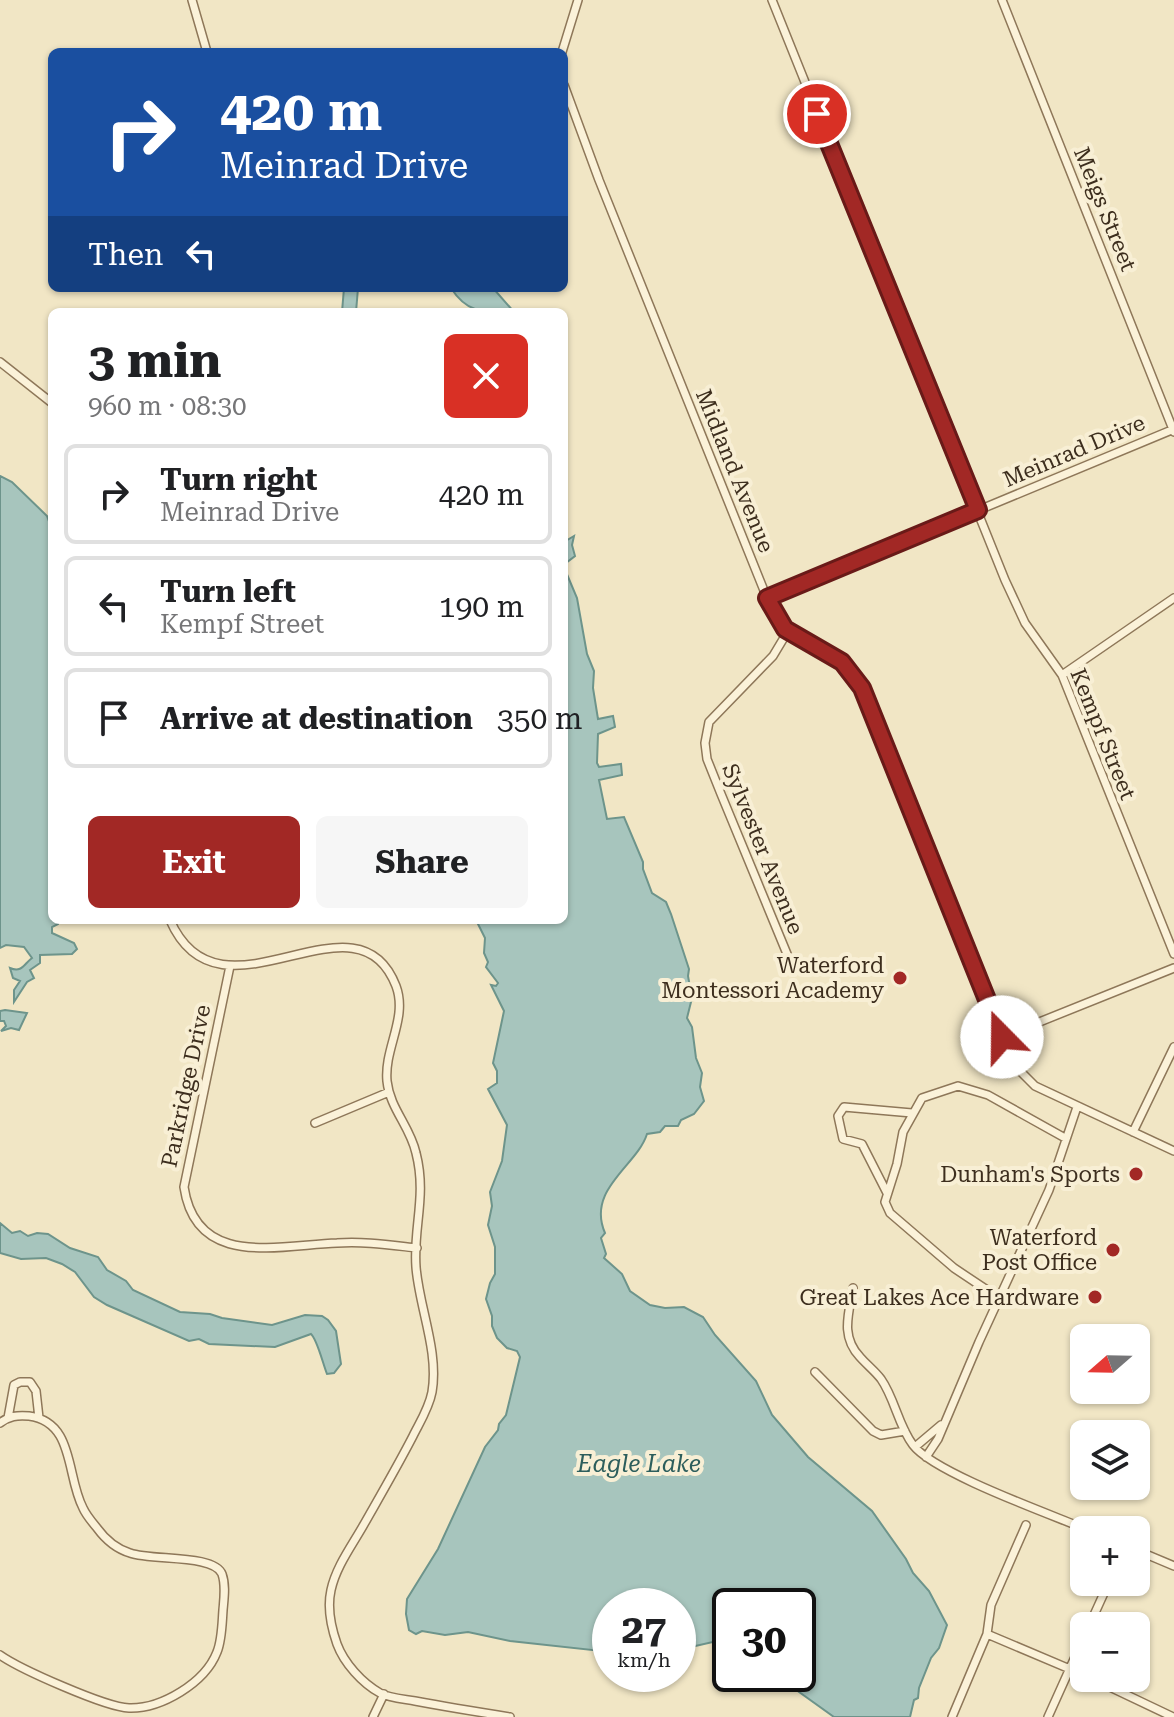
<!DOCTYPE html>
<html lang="en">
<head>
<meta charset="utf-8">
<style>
  :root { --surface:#fff; --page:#f6f6f6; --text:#202124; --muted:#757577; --line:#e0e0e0; --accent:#a22825 }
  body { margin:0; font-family:"Roboto Serif",serif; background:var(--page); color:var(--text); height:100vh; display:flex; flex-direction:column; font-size:30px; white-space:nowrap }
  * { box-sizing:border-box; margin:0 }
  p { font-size:26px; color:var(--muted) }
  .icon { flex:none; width:44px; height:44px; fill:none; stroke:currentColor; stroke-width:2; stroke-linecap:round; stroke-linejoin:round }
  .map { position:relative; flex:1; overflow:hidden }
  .sheet { position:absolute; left:48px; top:308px; width:520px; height:616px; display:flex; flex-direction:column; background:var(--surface); border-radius:12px; box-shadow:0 2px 6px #0004 }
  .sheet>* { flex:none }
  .top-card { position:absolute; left:48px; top:48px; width:520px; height:244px; border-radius:12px; box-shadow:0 2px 6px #0004; background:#1a4fa0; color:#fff; overflow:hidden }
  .needle { width:52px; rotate:250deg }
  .controls { position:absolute; left:1070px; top:1324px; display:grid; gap:16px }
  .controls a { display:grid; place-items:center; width:80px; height:80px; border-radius:12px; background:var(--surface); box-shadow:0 2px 6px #0004; font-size:40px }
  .speed { position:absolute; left:592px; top:1588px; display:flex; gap:16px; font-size:40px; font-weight:700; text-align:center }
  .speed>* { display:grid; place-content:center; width:104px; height:104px; border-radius:50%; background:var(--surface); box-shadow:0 2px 6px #0004; line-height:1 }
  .speed small { font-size:20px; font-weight:400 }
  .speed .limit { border:4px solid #111; border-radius:12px; background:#fff; color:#111 }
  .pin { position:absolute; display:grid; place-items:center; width:68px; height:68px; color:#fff; margin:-34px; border:4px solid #fff; border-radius:50%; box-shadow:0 2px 8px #0007 }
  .me { position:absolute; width:88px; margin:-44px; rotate:338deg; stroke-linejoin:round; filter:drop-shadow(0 0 6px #0008) }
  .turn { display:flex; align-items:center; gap:28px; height:168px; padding:0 40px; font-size:36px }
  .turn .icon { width:104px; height:104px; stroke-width:2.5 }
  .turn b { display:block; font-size:56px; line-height:68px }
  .then { display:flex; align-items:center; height:76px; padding:0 40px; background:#0003; gap:16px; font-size:30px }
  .round { display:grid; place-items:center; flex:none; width:84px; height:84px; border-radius:12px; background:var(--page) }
  .headline { display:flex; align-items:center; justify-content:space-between; height:136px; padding:0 40px }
  h1 { font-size:48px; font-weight:700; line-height:60px }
  .cta { display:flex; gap:16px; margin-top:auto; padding:16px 40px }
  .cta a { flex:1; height:92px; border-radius:12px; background:var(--accent); color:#fff; font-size:32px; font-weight:700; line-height:92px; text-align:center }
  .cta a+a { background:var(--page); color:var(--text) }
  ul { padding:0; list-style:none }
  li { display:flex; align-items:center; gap:24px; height:100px; margin:0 16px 12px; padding:0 24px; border:4px solid var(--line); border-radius:12px }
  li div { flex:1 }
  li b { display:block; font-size:30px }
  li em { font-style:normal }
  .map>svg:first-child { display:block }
  .water { fill:#a7c5bd; stroke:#6d948b; stroke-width:2 }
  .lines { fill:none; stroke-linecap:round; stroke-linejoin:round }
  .minor-casing { stroke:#8e7759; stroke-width:10 }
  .minor { stroke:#fbf2d9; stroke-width:7 }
  .route-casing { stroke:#691a18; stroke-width:20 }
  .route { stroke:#a22825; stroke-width:14 }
  .poi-dot { fill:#a22825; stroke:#f8efd5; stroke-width:3 }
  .labels { text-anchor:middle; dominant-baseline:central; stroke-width:8; stroke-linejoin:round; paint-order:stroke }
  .street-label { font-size:22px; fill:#3d2e1e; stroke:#f8efd5 }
  .poi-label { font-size:22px; fill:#3d2e1e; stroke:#f8efd5; text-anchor:end }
  .water-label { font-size:24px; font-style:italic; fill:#2d5e5c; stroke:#f8efd5 }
</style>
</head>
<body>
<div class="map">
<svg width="1174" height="1717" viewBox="0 0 1174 1717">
  <rect width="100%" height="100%" fill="#f1e6c5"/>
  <path class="water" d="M344,288H358L356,312H342Z
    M451,288H493L514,312C486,312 468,315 451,288Z
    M0,476L12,482L47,516L52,530V920H59L58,924L52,927V933L74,943L77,949L72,954L40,955V963L30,970L34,978L27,982L14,1002V990L20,981L13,978L10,968C22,973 24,964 32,958L24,947L6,945L0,948Z
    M574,536L572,545L575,556L566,563V572L577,598L587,654L594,671L593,688L598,719L613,716L615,727L598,734L597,763L599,767L621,764L622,775L599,780L607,819L624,817L643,862V869L652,893L666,902L671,914L689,969L688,976L692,998L687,1018L692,1027L696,1058L702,1073L700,1087L704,1101L694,1114L681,1120L678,1126H665L660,1132L647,1134C637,1166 586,1189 605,1233L601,1238L606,1254L604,1258L622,1274L630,1291L650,1305L665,1308L684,1307L703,1317L715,1335L756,1381L772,1415L808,1457L872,1511L906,1559L913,1573L929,1591L947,1625L939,1648L931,1658L919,1688L918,1698L914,1700L910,1717H834L774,1674H798V1606H730V1645L717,1641L678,1650V1606H610V1652L510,1641L468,1632L445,1635L422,1631L416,1634L409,1630L406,1614L407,1599L438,1549L485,1447L498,1430L499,1424L506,1415L520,1357L517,1351L507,1348L497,1338L492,1326V1316L486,1299L490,1283L495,1274V1247L488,1225L492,1206L490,1192L502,1161L507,1125L488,1089L497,1083V1071L493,1063L504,1011L491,985L496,986L498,983L486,967L488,962L484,953L485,938L476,920H564V542Z
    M5,1010L27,1013L19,1030L11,1028L1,1031L6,1026L4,1021H0V1011Z
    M0,1223L12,1233L20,1231L28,1236L37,1233L48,1234L70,1248L98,1257L107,1270L126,1281L133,1290L180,1312L210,1314L222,1318L272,1325L305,1315L322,1316L328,1320L336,1331L341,1364L334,1373L327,1374C323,1364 317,1339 311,1334L275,1347L209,1344L199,1339L189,1341L107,1305L94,1297L75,1272L62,1264L46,1258L21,1259L0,1253Z"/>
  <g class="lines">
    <defs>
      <path id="minor" d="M192,0L207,52
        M772,0L1005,580L1025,623L1062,675L1174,954
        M1002,0L1174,432
        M562,52L578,0
        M564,85L599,180L767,598C772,609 777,622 787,630C817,655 838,647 862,688L1016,1067L1035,1086L1174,1151
        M0,362L52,403
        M767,598L1174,429
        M788,631L773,656L709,722L705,743L707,759L721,794L792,966
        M1062,675L1174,598
        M170,920C220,1035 356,882 396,986C408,1018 384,1048 387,1081C390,1109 410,1126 416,1153C427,1196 413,1227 416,1267C419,1307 439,1351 432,1392C429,1408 420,1422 413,1436C397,1467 380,1496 363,1526C351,1547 336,1567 331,1590C327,1608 331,1627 337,1644C344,1663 362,1683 380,1693C389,1698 404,1699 415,1701C447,1707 478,1712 510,1717
        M230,966L184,1187C196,1269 279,1245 337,1243C363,1241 390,1245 417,1248
        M1002,1037L1174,968
        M1016,1067L1030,1046L1035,1024
        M315,1123L389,1092
        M1133,1132L1174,1047
        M887,1193L862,1144L843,1139L838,1116L844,1107L912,1113
        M853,1288C849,1313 840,1336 860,1357C867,1365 875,1371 881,1379C895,1399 898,1425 913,1445C934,1473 1050,1514 1088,1530
        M999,1298L954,1268L890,1213L885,1202L897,1164L903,1132L922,1098L958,1086L988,1095L1065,1138
        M815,1372L873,1431L881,1435L905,1431
        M8,1418L14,1385L20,1382H30L36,1391L39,1418
        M0,1423C9,1416 17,1415 29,1416C75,1422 66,1476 83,1508C86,1515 92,1522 97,1528C105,1539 117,1549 130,1553C152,1561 214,1554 222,1574C226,1585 224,1598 223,1610C222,1624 222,1640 217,1652C205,1683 161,1709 129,1708C105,1707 20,1669 0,1655
        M915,1447L941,1425
        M926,1457L938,1439L979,1342L1049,1190L1077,1107
        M1136,1550L1174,1566
        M1089,1626L1109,1582
        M987,1634L1084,1675
        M1091,1678L1173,1717
        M373,1717L384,1694
        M952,1717L987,1634L991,1605L1026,1525
        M1048,1717L1084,1637"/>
    </defs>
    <use href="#minor" class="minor-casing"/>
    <use href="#minor" class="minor"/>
  </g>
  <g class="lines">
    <defs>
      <path id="route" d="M817,114L978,510L767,598L785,629L842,662L862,688L1002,1037"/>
    </defs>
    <use href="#route" class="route-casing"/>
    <use href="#route" class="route"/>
  </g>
  <g class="poi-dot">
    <circle cx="900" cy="978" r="8"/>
    <circle cx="1136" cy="1174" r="8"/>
    <circle cx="1113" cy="1250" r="8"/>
    <circle cx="1095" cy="1297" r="8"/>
  </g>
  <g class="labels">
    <g class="street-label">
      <text transform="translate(1105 209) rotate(68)">Meigs Street</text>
      <text transform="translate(1074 451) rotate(-23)">Meinrad Drive</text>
      <text transform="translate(735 471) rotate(68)">Midland Avenue</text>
      <text transform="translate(1103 734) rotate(68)">Kempf Street</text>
      <text transform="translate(763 849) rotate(68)">Sylvester Avenue</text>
      <text transform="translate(186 1086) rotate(-78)">Parkridge Drive</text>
    </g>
    <g class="poi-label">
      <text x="884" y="965">Waterford<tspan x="884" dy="25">Montessori Academy</tspan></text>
      <text x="1120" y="1174">Dunham's Sports</text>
      <text x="1097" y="1237">Waterford<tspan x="1097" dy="25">Post Office</tspan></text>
      <text x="1079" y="1297">Great Lakes Ace Hardware</text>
    </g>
    <g class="water-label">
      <text x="639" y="1464">Eagle Lake</text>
    </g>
  </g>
</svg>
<div class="controls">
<a><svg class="needle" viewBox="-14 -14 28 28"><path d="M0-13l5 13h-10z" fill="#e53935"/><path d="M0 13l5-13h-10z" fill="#757577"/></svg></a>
<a><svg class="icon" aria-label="layers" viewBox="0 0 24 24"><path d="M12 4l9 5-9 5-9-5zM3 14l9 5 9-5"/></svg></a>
<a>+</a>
<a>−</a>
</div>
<div class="speed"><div>27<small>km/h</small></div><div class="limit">30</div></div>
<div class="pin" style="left:817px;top:114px;background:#d93025"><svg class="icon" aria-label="arrive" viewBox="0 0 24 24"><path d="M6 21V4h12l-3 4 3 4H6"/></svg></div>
<svg class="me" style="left:1002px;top:1037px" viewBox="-20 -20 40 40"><circle r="19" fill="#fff"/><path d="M0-13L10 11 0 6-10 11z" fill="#a22825"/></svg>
<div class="top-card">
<div class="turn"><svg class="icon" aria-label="right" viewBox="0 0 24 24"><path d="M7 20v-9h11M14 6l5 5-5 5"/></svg><div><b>420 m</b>Meinrad Drive</div></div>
<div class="then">Then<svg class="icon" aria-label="left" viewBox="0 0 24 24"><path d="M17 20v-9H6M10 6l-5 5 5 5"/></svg></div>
</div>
<section class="sheet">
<div class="headline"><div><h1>3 min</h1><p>960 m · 08:30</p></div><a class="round" style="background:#d93025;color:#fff"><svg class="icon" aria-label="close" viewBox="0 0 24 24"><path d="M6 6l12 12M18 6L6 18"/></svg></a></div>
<ul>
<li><svg class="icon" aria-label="right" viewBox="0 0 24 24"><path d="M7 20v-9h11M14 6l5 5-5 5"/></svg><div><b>Turn right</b><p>Meinrad Drive</p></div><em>420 m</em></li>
<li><svg class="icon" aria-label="left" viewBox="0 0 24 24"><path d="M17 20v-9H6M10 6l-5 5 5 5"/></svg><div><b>Turn left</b><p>Kempf Street</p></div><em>190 m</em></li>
<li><svg class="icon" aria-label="arrive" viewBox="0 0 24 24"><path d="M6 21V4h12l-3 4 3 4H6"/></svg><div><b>Arrive at destination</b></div><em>350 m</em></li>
</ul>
<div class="cta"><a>Exit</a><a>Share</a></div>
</section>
</div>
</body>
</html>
